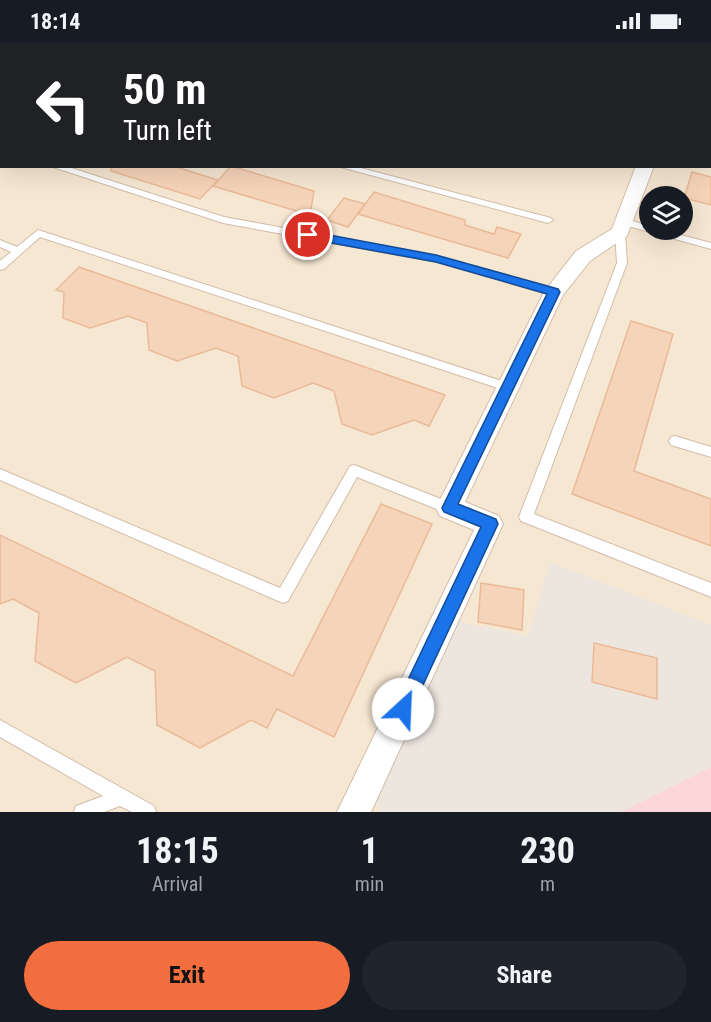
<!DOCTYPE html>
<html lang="en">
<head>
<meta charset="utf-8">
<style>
  :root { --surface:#171b24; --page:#20242c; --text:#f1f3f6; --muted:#9ea1a6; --accent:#f26e3f }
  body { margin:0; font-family:"Roboto Condensed",sans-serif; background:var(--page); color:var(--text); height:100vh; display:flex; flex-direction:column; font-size:22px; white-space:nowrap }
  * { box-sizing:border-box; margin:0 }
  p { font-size:20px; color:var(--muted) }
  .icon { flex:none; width:33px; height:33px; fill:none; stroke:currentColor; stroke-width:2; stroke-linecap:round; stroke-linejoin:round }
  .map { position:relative; height:770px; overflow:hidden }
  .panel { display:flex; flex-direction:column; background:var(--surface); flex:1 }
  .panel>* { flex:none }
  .guide { position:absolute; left:0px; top:0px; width:711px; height:126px; box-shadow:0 6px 24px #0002; background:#202124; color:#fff; overflow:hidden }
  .buttons { position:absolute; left:639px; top:144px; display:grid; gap:12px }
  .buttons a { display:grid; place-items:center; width:54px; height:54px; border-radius:50%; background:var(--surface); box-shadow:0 6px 24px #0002; font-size:30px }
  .pin { position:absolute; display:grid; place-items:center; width:51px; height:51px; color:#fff; margin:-26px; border:3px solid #fff; border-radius:50%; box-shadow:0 2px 6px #0007 }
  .me { position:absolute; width:66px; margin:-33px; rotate:25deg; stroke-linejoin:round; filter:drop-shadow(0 0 4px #0008) }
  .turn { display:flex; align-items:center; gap:21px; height:126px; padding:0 24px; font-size:27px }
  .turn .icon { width:78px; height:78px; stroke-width:2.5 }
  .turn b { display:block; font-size:42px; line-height:51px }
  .eta { display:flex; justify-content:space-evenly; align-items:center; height:102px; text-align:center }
  .eta b { font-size:36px; font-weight:700; line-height:42px }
  .cta { display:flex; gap:12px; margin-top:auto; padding:12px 24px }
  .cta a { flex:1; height:69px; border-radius:36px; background:var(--accent); color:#111; font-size:24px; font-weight:700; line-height:69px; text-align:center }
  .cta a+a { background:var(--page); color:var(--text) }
  .status { display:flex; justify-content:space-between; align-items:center; height:42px; padding:0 30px; background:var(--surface); direction:ltr }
  .status svg { height:16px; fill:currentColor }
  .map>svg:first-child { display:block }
  .residential { fill:#f6e7d2; fill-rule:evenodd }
  .industrial { fill:#ede6df }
  .medical { fill:#fdd6da }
  .building { fill:#f6d4b9; stroke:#eaba98; stroke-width:1.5 }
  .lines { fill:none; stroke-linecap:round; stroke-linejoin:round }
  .lane-casing { stroke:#d1bda9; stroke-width:2 }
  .street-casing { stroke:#d1bda9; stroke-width:2 }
  .lane { fill:#fff; fill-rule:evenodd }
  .street { fill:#fff; fill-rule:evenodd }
  .route { fill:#1a73e8; stroke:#114b97; stroke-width:1.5 }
</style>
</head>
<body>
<div class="status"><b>18:14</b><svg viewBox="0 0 49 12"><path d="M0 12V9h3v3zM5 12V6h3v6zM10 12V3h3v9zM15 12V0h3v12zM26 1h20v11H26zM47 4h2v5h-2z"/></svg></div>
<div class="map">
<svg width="711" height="770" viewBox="0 0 711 770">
  <rect width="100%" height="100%" fill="#fef5e4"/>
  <path class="residential" d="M0,0H700L2,2V124H710L711,49V770H0ZM650,154H682V188H650Z"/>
  <path class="industrial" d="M550,520L711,583V725L621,770H381L374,752L459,580L528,594Z"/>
  <path class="medical" d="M711,725V770H621Z"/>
  <path class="building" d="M111,124H173L218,138L200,157L111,129Z
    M231,124L314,149L310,173L213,144Z
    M692,130L711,135V163L684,156Z
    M374,150L465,178V183L494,192L497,185L521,192L508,216L358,172Z
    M344,156L365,162L348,185L327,178Z
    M79,225L445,353L429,384L414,378L372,393L342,382L334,349L313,341L274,356L242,344L238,314L216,306L177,319L149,308L147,281L128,274L90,286L63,276L64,250L56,248Z
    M631,279L673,292L634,429L711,457V504L572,452Z
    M381,462L432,482L334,695L277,667L267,686L251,678L200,706L157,683L155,629L127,615L76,641L35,619L39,571L13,557L0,562V493L293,634Z
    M481,541L524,548L522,588L478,580Z
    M594,601L657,616V657L592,640Z"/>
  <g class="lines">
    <defs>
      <path id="lane" d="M163,0L177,2H164Z
        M331,0L345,2H332Z
        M382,0H390L382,2Z
        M0,49H2V53H0Z
        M0,66H2L0,71Z
        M0,98L2,99V105H0Z
        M710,108H711V114L710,113Z
        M50,124H65L224,175L436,214L558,247L559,250L554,254L436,220L223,181Z
        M337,124H353L551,176L553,178L548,181Z
        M624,177L650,184V188H662L711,201V207L621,182L619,180Z
        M620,187L625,190L627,221L534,472L711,541V555L521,479L519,475L617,221L615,190Z
        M38,188L511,342L513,345L507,349L40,195L4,227L0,228V219L11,210L0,205V198L17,205Z
        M675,394L711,405V415L671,403L669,399L671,395Z
        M354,423L454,462L455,466L454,470L449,472L357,435L288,559L283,561L0,438V427L280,546L350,424Z
        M0,678L154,764L156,770H132L120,764L104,770H74L76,764L103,754L0,695Z"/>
      <path id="street" d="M479,0H499L500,2H480Z
        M693,0H707V2H693Z
        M710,44H711V54H710Z
        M636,124H654L627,194L590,219L563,253L465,460L499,474L503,482L371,770H337L474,488L440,474L436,466L544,250L576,209L612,187Z"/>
    </defs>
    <use href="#lane" class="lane-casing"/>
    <use href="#street" class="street-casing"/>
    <use href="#lane" class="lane"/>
    <use href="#street" class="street"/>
  </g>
  <path class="route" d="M308,189L436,213L558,247L560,250L458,462L496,477L498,482L409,673L403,676L397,673L394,667L481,485L444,470L442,466L547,252L436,220L304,196L303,193Z"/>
</svg>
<div class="buttons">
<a><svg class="icon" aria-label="layers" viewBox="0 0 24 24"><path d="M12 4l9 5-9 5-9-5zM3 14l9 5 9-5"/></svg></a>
</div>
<div class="pin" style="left:308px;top:193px;background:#d93025"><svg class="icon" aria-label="arrive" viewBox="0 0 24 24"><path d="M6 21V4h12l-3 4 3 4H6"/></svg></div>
<svg class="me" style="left:403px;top:667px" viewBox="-20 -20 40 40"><circle r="19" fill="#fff"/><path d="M0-13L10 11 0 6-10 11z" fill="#1a73e8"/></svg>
<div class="guide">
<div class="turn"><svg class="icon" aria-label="left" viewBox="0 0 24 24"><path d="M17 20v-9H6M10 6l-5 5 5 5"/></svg><div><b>50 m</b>Turn left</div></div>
</div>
</div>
<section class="panel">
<div class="eta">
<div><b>18:15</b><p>Arrival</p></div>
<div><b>1</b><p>min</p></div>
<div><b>230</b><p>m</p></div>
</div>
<div class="cta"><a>Exit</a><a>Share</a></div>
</section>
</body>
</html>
